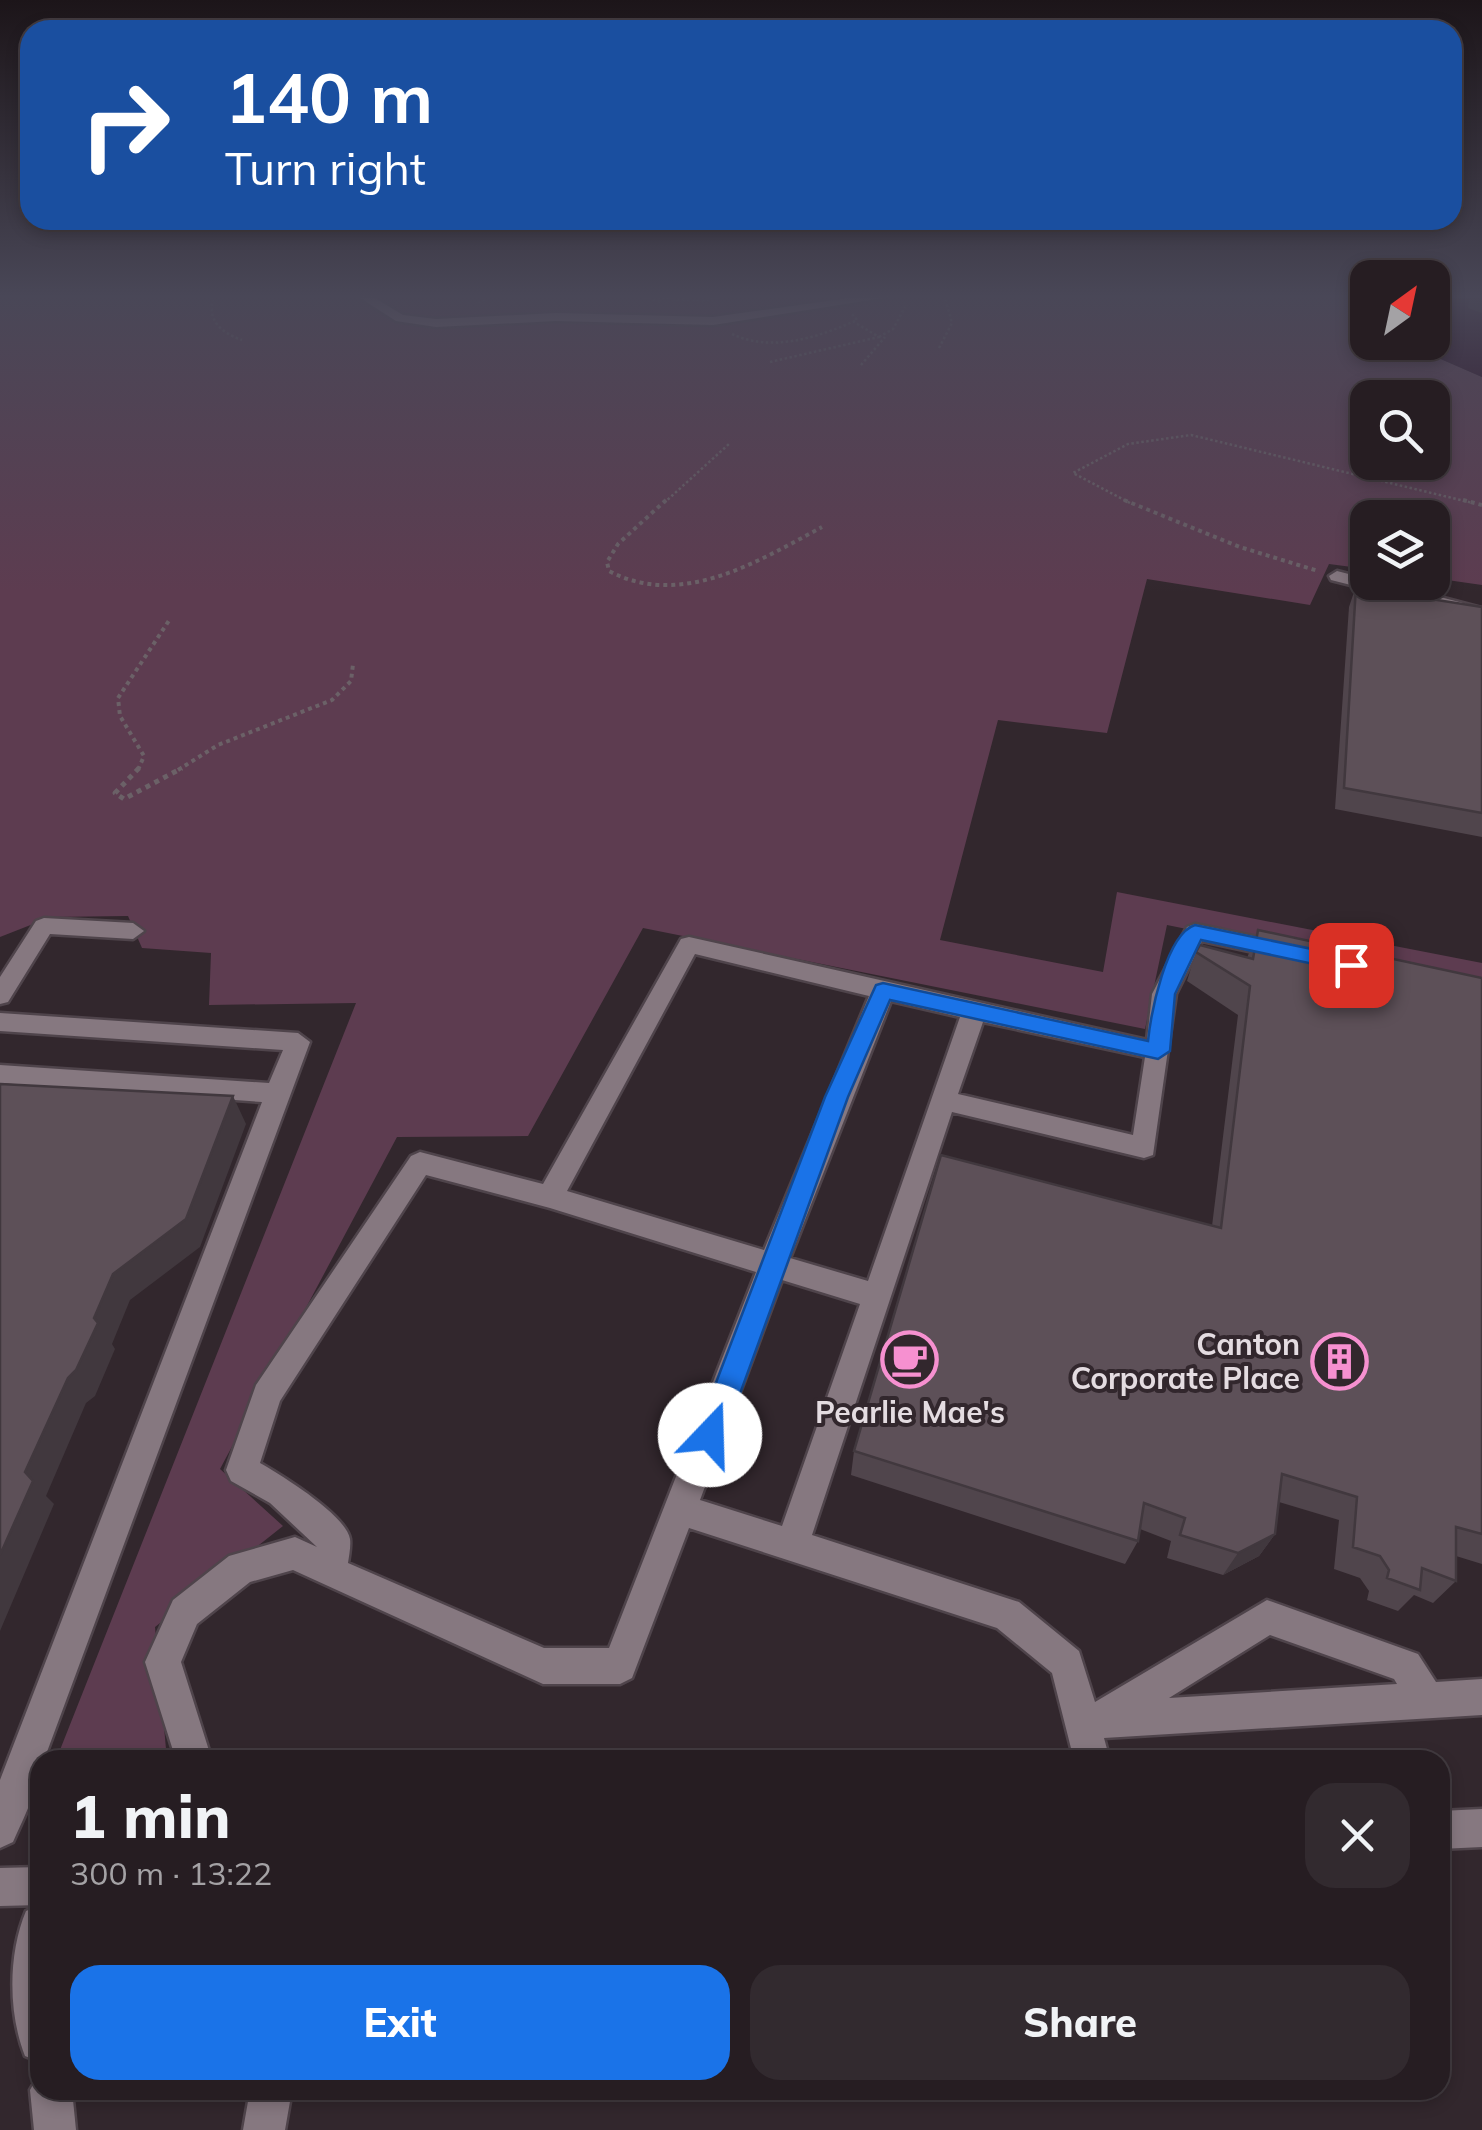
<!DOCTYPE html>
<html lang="en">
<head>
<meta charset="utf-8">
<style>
  :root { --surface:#261d22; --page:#322a2f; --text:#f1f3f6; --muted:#a4a2a5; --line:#423b40; --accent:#1a73e8 }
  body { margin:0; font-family:Mulish,sans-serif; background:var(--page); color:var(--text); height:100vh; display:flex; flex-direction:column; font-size:38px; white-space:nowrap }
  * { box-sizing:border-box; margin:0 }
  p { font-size:32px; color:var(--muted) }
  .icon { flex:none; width:55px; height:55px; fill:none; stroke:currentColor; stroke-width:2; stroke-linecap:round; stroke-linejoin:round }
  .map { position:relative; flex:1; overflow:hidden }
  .drawer { position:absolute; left:30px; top:1750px; width:1420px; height:350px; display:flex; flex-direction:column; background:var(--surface); border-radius:30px; box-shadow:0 5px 15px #0003,0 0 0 2px var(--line) }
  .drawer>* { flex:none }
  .top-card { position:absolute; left:20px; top:20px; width:1442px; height:210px; border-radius:30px; box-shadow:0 5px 15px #0003,0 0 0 2px var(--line); background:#1a4fa0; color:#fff; overflow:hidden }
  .needle { width:65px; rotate:33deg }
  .tools { position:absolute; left:1350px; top:260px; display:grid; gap:20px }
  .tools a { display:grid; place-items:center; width:100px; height:100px; border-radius:20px; background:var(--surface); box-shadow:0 5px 15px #0003,0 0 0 2px var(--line); font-size:50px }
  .pin { position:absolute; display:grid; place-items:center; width:85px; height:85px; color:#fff; margin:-42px; border-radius:20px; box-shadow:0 5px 15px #0006 }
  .me { position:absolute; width:110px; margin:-55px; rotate:21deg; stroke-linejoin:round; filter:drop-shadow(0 0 8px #0008) }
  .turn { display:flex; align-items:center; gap:35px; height:210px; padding:0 40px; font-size:45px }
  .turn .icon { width:130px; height:130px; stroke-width:2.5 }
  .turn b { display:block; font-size:70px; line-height:85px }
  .round { display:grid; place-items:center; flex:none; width:105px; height:105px; border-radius:30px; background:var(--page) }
  .overview { display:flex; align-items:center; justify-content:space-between; height:170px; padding:0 40px }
  h1 { font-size:60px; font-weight:800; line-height:75px }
  .action { display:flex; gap:20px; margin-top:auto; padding:20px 40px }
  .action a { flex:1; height:115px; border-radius:30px; background:var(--accent); color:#fff; font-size:40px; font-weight:800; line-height:115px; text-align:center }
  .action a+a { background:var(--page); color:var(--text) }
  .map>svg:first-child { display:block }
  .green { fill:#5d3c50; fill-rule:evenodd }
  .water { fill:#240019 }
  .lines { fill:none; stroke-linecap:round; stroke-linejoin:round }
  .minor-casing { stroke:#4f444b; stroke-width:5 }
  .path-far2 { stroke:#6b6167; stroke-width:2.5; stroke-dasharray:2.5 2.5; stroke-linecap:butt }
  .path-far1 { stroke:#6b6167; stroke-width:4; stroke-dasharray:4 4; stroke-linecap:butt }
  .path { stroke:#6b6167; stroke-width:5; stroke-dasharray:5 5; stroke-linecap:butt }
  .minor { fill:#867880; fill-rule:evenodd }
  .wall { fill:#50454c }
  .shaded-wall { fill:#41383e }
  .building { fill:#5d5058; stroke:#41383e; stroke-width:2.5 }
  .route { fill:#1a73e8; stroke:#114b97; stroke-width:2.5 }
  .labels { text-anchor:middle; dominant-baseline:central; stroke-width:8; stroke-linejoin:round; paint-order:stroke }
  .poi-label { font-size:30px; font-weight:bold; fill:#e4dce1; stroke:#32272d; text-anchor:end }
</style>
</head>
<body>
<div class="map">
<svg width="1482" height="2130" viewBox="0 0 1482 2130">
  <rect width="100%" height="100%" fill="#32272d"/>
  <path class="green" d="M0,294H1346L1367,314L1368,342L1404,343L1482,377V585L1433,578L1432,518H1368L1367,569L1329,564L1310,605L1147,579L1107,733L998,720L940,940L1103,972L1117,892L1482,963V989L1167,925L1145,1029L643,928L528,1136L397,1137L220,1469L283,1526L155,1627L167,1760H56L356,1003L209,1005L211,953L142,948L128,916L51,917L0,937ZM1368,398H1432V462H1368Z"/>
  <path class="water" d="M1433,294H1470L1468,308L1482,313V377L1404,343L1432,342Z"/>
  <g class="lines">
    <defs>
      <path id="minor" d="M354,294H368L403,315L436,319L556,313L713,317L877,294H908L713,325L556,321L436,327L396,321Z
        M1337,571L1368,579V582H1383L1482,608V618L1331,580L1329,576Z
        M44,918L133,923L144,931L133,939L50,934L8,1002L0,1004V977L36,921Z
        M1195,924L1286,943L1298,951L1286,959L1202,941L1176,994L1153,1155L1144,1158L952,1112L812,1535L1019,1602L1079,1651L1095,1702L1267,1600L1418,1654L1436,1682L1482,1679V1715L1104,1738L1110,1760H1074L1052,1673L997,1628L689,1528L632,1678L620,1684H543L293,1570L250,1582L197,1624L181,1662L212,1760H176L145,1662L173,1600L229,1556L295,1537L317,1547L270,1503L231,1481L226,1470L256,1385L411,1156L420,1152L543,1184L681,939L689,937L1147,1040L1152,994L1187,927ZM695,954L869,996L764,1250L567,1191ZM891,1001L960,1017L868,1281L790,1258ZM983,1022L1145,1057L1133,1135L958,1094ZM426,1175L550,1208L756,1272L609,1648H544L348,1563C349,1556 351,1546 350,1539C346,1515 281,1475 260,1463L280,1401ZM782,1280L860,1304L782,1526L700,1500ZM1270,1635L1394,1679L1397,1684L1169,1698Z
        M0,1013L298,1033L310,1042L44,1760H40C40,1787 24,1817 13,1842L0,1848V1780L262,1102L0,1083V1065L269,1083L283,1050L0,1031Z
        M1482,1809V1847L1440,1849V1811Z
        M40,1867V2062L25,2056C8,2013 8,1954 26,1911L40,1905L0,1906V1868Z
        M40,2073V2090H72L76,2130H34L30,2090Z
        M250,2090H292L285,2130H243Z"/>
    </defs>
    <use href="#minor" class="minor-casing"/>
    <path class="path-far2" d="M215,294C205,318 219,332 242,340
      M634,294L661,302
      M657,298L703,301L733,294
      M478,303L493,294
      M732,334C772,353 819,337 857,320L852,314
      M879,337L893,329L905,307
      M939,348L952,323L944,294
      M770,362L879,337L854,322
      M861,365L885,337
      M664,503L729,444
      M1130,503L1073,473L1128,444L1191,435L1473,503"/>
    <path class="path-far1" d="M666,500L618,544L607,562L609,571C681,609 757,562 822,527
      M1124,500L1240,547L1318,571
      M1463,500L1482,505
      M138,770L144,756L120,716L118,698L170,619
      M178,770L218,745L332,700L351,681L353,664"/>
    <path class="path" d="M139,768L115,793L124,799L182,768"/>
    <use href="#minor" class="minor"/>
  </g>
  <path class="wall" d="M1385,582L1411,596L1482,607V837L1335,809L1349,607L1356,586L1382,590Z
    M1258,930L1482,978V1564L1456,1556V1581L1433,1603L1414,1595L1398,1611L1367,1600L1369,1591L1360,1578L1334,1569L1339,1520L1279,1502L1275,1534L1259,1556L1223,1575L1167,1558L1171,1541L1140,1529L1138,1541L1125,1564L851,1475L854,1451L1212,1226L1238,1015L1187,981L1196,952L1247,958Z"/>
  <path class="shaded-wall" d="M233,1096L246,1124L200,1247L130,1300L112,1344L115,1349L95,1396L86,1403L46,1496L54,1504L0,1631V1555L25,1472L113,1274Z
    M1275,1534L1259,1556L1223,1575L1238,1553Z"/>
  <path class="building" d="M1385,582L1411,586V596L1482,607V813L1344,788L1356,586L1385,591Z
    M1258,930L1482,978V1534L1456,1527V1581L1422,1568L1420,1590L1387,1578L1389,1570L1380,1556L1353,1547L1357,1497L1282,1474L1275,1534L1238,1553L1180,1535L1185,1518L1144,1503L1138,1541L854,1451L941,1155L1221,1228L1250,986L1196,952L1200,945L1253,959Z
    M0,1084L233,1096L186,1219L113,1274L94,1318L98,1323L76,1370L68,1378L25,1472L33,1481L0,1555Z"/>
  <linearGradient id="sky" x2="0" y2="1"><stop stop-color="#1c1519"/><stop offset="0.5" stop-color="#494757"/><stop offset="1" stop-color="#494757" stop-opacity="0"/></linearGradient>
  <rect width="1482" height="592" fill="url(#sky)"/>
  <path class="route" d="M1195,925L1351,957L1362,965L1351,972L1201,940L1175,994L1170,1051L1158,1059L890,1000L848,1097L725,1435L721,1444L710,1448L700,1444L696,1435L825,1097L876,985L883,983L1148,1041C1151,1013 1166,934 1195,925Z"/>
  <defs>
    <symbol id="cafe-ring" viewBox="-11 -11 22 22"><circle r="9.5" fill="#32272d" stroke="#f690d0" stroke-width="1.5"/><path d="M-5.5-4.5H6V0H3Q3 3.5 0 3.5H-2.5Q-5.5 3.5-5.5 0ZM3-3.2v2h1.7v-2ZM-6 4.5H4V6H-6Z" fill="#f690d0"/></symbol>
    <symbol id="building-ring" viewBox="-11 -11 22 22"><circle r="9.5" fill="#32272d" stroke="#f690d0" stroke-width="1.5"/><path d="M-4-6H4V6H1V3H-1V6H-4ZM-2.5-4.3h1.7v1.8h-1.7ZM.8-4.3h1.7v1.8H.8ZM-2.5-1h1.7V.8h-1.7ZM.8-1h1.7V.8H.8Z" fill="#f690d0"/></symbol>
  </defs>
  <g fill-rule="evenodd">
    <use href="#cafe-ring" x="878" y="1328" width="63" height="63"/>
    <use href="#building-ring" x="1308" y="1330" width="63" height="63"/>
  </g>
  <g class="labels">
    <g class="poi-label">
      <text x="1300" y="1344">Canton<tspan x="1300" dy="34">Corporate Place</tspan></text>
      <text x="910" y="1412" text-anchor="middle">Pearlie Mae's</text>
    </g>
  </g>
</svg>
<div class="tools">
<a><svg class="needle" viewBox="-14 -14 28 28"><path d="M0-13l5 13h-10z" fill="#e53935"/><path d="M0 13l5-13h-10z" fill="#a4a2a5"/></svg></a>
<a><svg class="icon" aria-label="search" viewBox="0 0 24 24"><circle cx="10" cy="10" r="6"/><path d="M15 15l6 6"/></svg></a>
<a><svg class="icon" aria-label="layers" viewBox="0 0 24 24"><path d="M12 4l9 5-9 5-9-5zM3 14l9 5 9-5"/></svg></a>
</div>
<div class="pin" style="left:1351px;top:965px;background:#d93025"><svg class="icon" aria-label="arrive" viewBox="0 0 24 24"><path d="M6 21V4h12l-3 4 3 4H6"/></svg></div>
<svg class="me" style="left:710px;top:1435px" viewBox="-20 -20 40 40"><circle r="19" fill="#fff"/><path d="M0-13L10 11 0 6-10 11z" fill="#1a73e8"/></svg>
<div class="top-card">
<div class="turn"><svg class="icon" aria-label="right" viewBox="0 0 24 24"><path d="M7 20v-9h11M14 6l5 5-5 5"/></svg><div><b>140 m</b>Turn right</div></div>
</div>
<section class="drawer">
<div class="overview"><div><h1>1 min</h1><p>300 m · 13:22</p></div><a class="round"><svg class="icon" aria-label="close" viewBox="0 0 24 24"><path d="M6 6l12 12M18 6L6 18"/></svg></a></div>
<div class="action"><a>Exit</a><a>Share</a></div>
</section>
</div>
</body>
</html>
